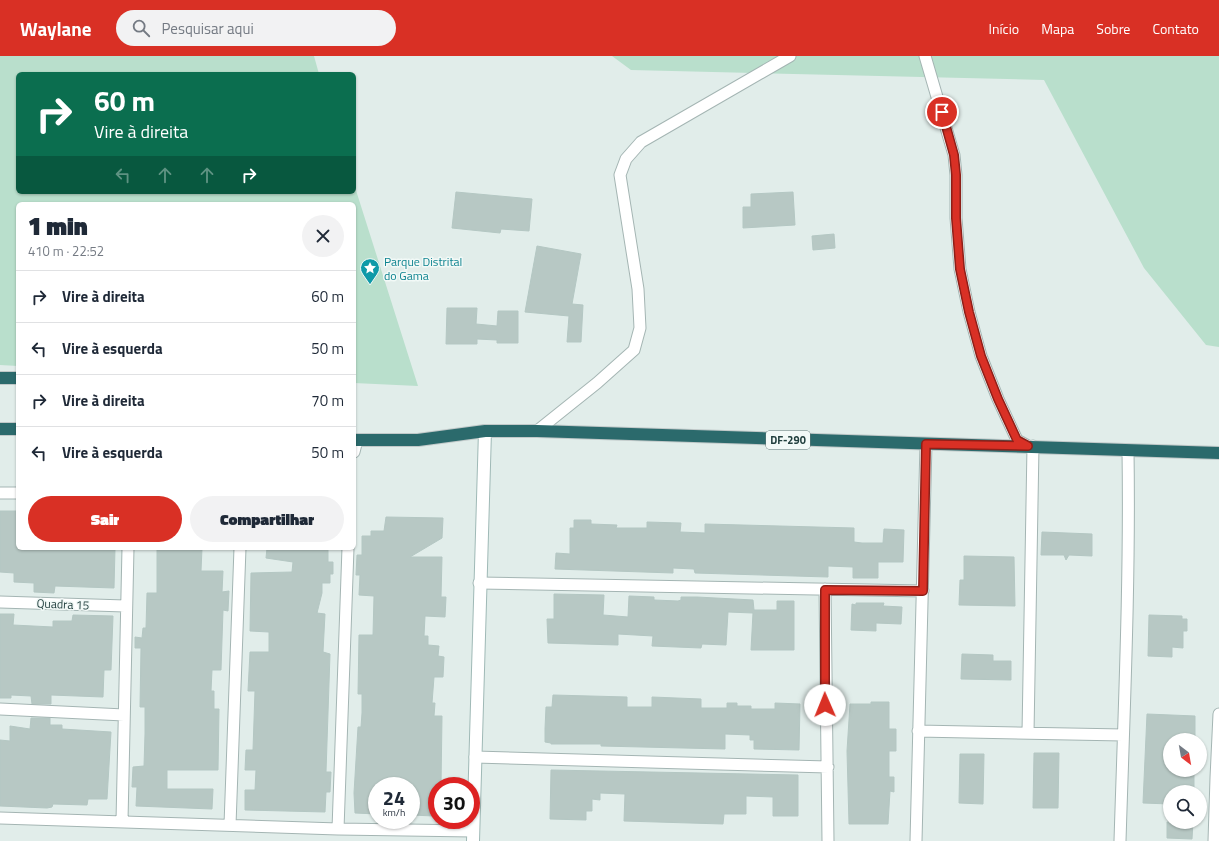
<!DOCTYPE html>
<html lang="pt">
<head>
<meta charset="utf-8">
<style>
  :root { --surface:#fff; --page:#f2f2f3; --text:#1f2937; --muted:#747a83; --line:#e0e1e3; --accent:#d93025 }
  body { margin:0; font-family:"Titillium Web",sans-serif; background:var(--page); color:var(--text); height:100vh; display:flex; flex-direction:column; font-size:15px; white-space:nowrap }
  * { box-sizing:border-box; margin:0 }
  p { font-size:13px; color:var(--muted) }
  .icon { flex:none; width:22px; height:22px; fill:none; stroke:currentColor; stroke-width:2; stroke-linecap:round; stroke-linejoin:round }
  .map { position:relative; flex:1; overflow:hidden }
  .sheet { position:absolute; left:16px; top:146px; width:340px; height:348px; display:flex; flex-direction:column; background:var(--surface); border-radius:6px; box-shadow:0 1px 3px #0004 }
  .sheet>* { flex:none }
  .banner { position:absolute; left:16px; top:16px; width:340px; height:122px; border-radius:6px; box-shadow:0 1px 3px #0004; background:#0b6e4f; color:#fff; overflow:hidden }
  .needle { width:26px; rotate:149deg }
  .controls { position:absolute; left:1163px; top:677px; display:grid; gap:8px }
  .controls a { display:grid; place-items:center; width:44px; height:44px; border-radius:50%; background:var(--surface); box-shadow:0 1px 3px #0004; font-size:20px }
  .speed { position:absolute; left:368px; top:721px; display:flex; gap:8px; font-size:20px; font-weight:700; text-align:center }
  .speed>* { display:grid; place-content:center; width:52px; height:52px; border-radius:50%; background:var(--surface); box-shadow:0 1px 3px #0004; line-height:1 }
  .speed small { font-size:10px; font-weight:400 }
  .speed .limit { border:6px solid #d22; background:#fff; color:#111 }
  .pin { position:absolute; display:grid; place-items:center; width:34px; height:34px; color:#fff; margin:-17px; border:2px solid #fff; border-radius:50%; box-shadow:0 1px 4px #0007 }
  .me { position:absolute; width:44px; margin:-22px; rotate:359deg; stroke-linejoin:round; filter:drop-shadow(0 0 3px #0008) }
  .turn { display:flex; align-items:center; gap:14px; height:84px; padding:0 12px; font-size:18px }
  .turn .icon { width:52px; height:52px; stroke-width:2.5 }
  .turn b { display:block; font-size:28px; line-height:34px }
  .lanes { display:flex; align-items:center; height:38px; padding:0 12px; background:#0003; justify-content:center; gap:20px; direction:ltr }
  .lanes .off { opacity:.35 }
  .round { display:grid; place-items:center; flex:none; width:42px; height:42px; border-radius:21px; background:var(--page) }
  .summary { display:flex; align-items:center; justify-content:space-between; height:68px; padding:0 12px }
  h1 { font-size:24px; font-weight:800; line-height:30px }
  .primary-button { display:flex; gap:8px; margin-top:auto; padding:8px 12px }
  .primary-button a { flex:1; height:46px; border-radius:24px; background:var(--accent); color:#fff; font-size:16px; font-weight:800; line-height:46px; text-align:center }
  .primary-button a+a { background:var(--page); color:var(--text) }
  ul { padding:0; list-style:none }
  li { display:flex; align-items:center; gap:12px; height:52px; padding:0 12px; border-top:1px solid var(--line) }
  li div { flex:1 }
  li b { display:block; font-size:15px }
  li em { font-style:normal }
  header { display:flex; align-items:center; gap:24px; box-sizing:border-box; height:56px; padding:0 20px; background:var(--accent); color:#fff }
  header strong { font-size:19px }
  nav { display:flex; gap:22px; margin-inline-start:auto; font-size:14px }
  .search { width:280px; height:36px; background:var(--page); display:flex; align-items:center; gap:10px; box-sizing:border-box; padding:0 14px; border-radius:22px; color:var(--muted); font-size:15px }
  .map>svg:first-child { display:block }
  .green { fill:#b9dfcc }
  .building { fill:#b7c8c4; stroke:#b4c7c3 }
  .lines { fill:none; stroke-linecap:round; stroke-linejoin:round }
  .street-casing { stroke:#a4b5b3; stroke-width:13 }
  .secondary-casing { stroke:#9fb9b6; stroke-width:14 }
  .highway-casing { stroke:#c1c9c9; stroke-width:14 }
  .street { stroke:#fff; stroke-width:11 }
  .secondary { stroke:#fff; stroke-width:12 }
  .highway { stroke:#2b6a6c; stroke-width:12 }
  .route-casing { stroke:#8d1f18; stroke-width:10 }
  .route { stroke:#d93025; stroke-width:7 }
  .labels { text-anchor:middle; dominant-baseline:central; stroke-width:3; stroke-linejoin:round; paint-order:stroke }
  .shield { fill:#f2f9f7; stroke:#607776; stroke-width:1 }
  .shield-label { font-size:11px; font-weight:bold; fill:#213f3e }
  .culture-label { font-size:12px; fill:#0d838f; stroke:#f2f9f7; text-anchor:start }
  .street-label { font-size:12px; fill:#213f3e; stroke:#f2f9f7 }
</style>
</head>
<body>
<header>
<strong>Waylane</strong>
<div class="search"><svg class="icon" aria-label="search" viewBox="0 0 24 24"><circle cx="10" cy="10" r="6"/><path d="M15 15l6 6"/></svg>Pesquisar aqui</div>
<nav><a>Início</a><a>Mapa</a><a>Sobre</a><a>Contato</a></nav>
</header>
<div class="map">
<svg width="1219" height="785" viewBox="0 0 1219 785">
  <rect width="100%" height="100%" fill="#e1edea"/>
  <path class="green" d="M0,0H314L319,18H18V136H354V128L418,330L354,327V148H18V310L0,309Z
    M612,0H1219V291L1206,289L1144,212L1044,24L631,14Z"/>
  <path class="building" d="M456,136L532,143L529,175L501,173L500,177L452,172Z
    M793,136L795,169L743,172V151H751V138Z
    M834,178L835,192L813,194L812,180Z
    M537,190L581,198L572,248L583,249L581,286H567L569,260L525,256Z
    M447,252H477L476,268L497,270L498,255H518V287H497V284L477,283V288H446Z
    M0,455H18V492H115L114,532L55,530L54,537L34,536V527L14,526V517L0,516Z
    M386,461L443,462L442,482L410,501H442L441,541H446L445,561L425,560L424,580H428V589L439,590L438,600L444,601L443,621H434L432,647H435L434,660H442L441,730H437L434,760L411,759V730H377V758L355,757L354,737L358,671H361L362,657V638H358L359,579H373L374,540L359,539L360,519H356L357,499H362V480H371V475H384Z
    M574,464H591V468L617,469L616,472H647V466L681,467L680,476L705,477V468L854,472V486L862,487H883L884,473L904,474L903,506H878V522H853V511L828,510V521L695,517L694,513L673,512V517L555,513L556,497L570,498V472H574Z
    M1042,476L1092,478V500L1069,499L1066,504L1064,499H1041Z
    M157,492H202L201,515H223L222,536L229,535L228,555L223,554L221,614H212L211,635H214V653H219L218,714H167V733H213L212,753L136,750L137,731H132L133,711L144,710L145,678V651H140L141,592H135V581L142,582L143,572H146L147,537H157Z
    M267,492H328V506H333V518H330V527H322V537L317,557L325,558L323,596L330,598L326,716H331L330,736H326L325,756L245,754V734H255L256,714H245L246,694H253L255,635H248L250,596H269V576L250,575L251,517L292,516L293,506L266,502Z
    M964,500L1014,501L1015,550L959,549L960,524H964Z
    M554,538L604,539L603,559L628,561L629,540L654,541V544L678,545L681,544V541H697L753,544L754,554H777V545H794V594H751L753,557L728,556L726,589L702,588L701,592L652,590L653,580L618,578V589L548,587L547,563H554Z
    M856,547H884L883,550L902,551L901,568L876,567V575L851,574L852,548L856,549Z
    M0,558H14L13,569L53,571V565H72L73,559L113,560L111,614H104L103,641L51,639V648H32L31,640L11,639V642H0Z
    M1149,559L1182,560V563H1187V575H1183V592L1172,591V601L1148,600Z
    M962,598L993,599V605H1011V624L961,623Z
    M553,639L627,641V651H652V641L701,643V652H727V647H737V650H751V653H775V647L800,648L799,694L754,693V684H750V679L725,678V693L601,690V688H551V687L545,686V673L546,651H552Z
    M871,646H889V673H896V695H889V721H894V736L890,735L888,768H849L847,695L850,648H871Z
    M1147,658L1195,660V684H1170V714H1194V736H1170V748L1143,747Z
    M31,662H50V669H62V673L111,676L107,743H88L87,749L53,748L52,751L47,752L0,750V684L10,685V670L30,673Z
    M1034,697H1059L1058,752H1033Z
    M960,698H984L983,748L959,747Z
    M551,714L798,719V760H773V741L746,740V758H724L723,768L624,765L625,738L600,737V744L592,743V755H586V764L550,763Z
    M1167,766H1193L1192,783L1167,782Z"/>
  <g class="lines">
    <defs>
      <path id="street" d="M925,0L954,99L956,119V162L960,213L969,256L981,300L998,343L1017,384L1028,390
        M537,375L597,327L634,294L640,272L638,233L620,119L626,103L641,86L790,0
        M354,396L357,384
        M0,437H18
        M479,527L923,535
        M825,533L828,785
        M0,546L125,550
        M0,653L124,659
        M918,675L1123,679
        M1028,677L1033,390
        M475,701L828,711
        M1216,722L1219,658
        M0,762L338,773L473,775
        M122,765L128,492
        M230,769L240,492
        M338,773L348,492
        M916,785L926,388
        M1120,785C1124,655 1130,524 1128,394
        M1214,785L1216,722H1219"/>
      <path id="secondary" d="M473,785L485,375"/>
      <path id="highway" d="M0,322H18
        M0,373H18
        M354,384H418L485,375H537L1219,397"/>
    </defs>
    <use href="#street" class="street-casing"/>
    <use href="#secondary" class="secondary-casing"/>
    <use href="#highway" class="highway-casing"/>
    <use href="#street" class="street"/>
    <use href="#secondary" class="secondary"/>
    <use href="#highway" class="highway"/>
  </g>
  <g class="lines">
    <defs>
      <path id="route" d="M825,649V534L923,535L926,388L1028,390L1017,384L998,343L981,300L969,256L960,213L956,162V119L954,99L942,56"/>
    </defs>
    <use href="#route" class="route-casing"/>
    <use href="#route" class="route"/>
  </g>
  <defs>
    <symbol id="sight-pin" viewBox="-11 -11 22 30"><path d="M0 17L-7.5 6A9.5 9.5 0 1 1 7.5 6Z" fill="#0f9aa8" stroke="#f2f9f7"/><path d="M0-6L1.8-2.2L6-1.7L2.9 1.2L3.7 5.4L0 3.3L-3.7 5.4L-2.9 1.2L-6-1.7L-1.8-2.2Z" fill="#fff"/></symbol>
  </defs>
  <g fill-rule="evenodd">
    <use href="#sight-pin" x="359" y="201" width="22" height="30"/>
  </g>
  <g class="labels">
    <rect class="shield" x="766" y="375" width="44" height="18" rx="3"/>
    <g class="shield-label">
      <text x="788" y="384">DF-290</text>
    </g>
    <g class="culture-label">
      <text x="384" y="205">Parque Distrital<tspan x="384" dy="14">do Gama</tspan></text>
    </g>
    <g class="street-label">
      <text transform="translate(63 548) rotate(2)">Quadra 15</text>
    </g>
  </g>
</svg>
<div class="controls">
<a><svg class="needle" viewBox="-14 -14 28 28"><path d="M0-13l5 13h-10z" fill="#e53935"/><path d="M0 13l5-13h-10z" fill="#747a83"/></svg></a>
<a><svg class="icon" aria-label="search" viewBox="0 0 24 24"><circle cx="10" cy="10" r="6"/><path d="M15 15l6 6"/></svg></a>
</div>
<div class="speed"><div>24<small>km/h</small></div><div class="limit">30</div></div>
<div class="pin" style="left:942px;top:56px;background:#d93025"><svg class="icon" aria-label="arrive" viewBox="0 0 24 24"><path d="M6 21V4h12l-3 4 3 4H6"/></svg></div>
<svg class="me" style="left:825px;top:649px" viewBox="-20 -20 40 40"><circle r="19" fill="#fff"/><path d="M0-13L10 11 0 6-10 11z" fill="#d93025"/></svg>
<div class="banner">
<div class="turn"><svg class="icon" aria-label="right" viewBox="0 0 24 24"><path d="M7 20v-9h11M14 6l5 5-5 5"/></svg><div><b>60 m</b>Vire à direita</div></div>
<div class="lanes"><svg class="icon off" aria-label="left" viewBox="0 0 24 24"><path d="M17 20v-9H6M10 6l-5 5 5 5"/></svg><svg class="icon off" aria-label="ahead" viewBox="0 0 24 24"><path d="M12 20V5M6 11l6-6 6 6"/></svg><svg class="icon off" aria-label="ahead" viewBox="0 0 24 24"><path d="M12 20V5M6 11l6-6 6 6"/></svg><svg class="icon" aria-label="right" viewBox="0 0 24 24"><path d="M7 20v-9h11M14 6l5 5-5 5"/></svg></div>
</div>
<section class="sheet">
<div class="summary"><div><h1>1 min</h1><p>410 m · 22:52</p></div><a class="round"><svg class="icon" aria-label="close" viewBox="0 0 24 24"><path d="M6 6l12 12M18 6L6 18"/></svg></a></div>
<ul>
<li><svg class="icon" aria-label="right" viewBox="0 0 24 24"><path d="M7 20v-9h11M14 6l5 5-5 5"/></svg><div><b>Vire à direita</b></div><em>60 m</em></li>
<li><svg class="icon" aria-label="left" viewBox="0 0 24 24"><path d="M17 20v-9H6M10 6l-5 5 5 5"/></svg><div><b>Vire à esquerda</b></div><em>50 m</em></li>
<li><svg class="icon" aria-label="right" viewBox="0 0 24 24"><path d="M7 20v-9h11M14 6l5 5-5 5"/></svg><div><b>Vire à direita</b></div><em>70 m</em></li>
<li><svg class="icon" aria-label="left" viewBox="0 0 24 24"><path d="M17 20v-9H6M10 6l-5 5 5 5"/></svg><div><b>Vire à esquerda</b></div><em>50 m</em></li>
</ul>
<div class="primary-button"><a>Sair</a><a>Compartilhar</a></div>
</section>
</div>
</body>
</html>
